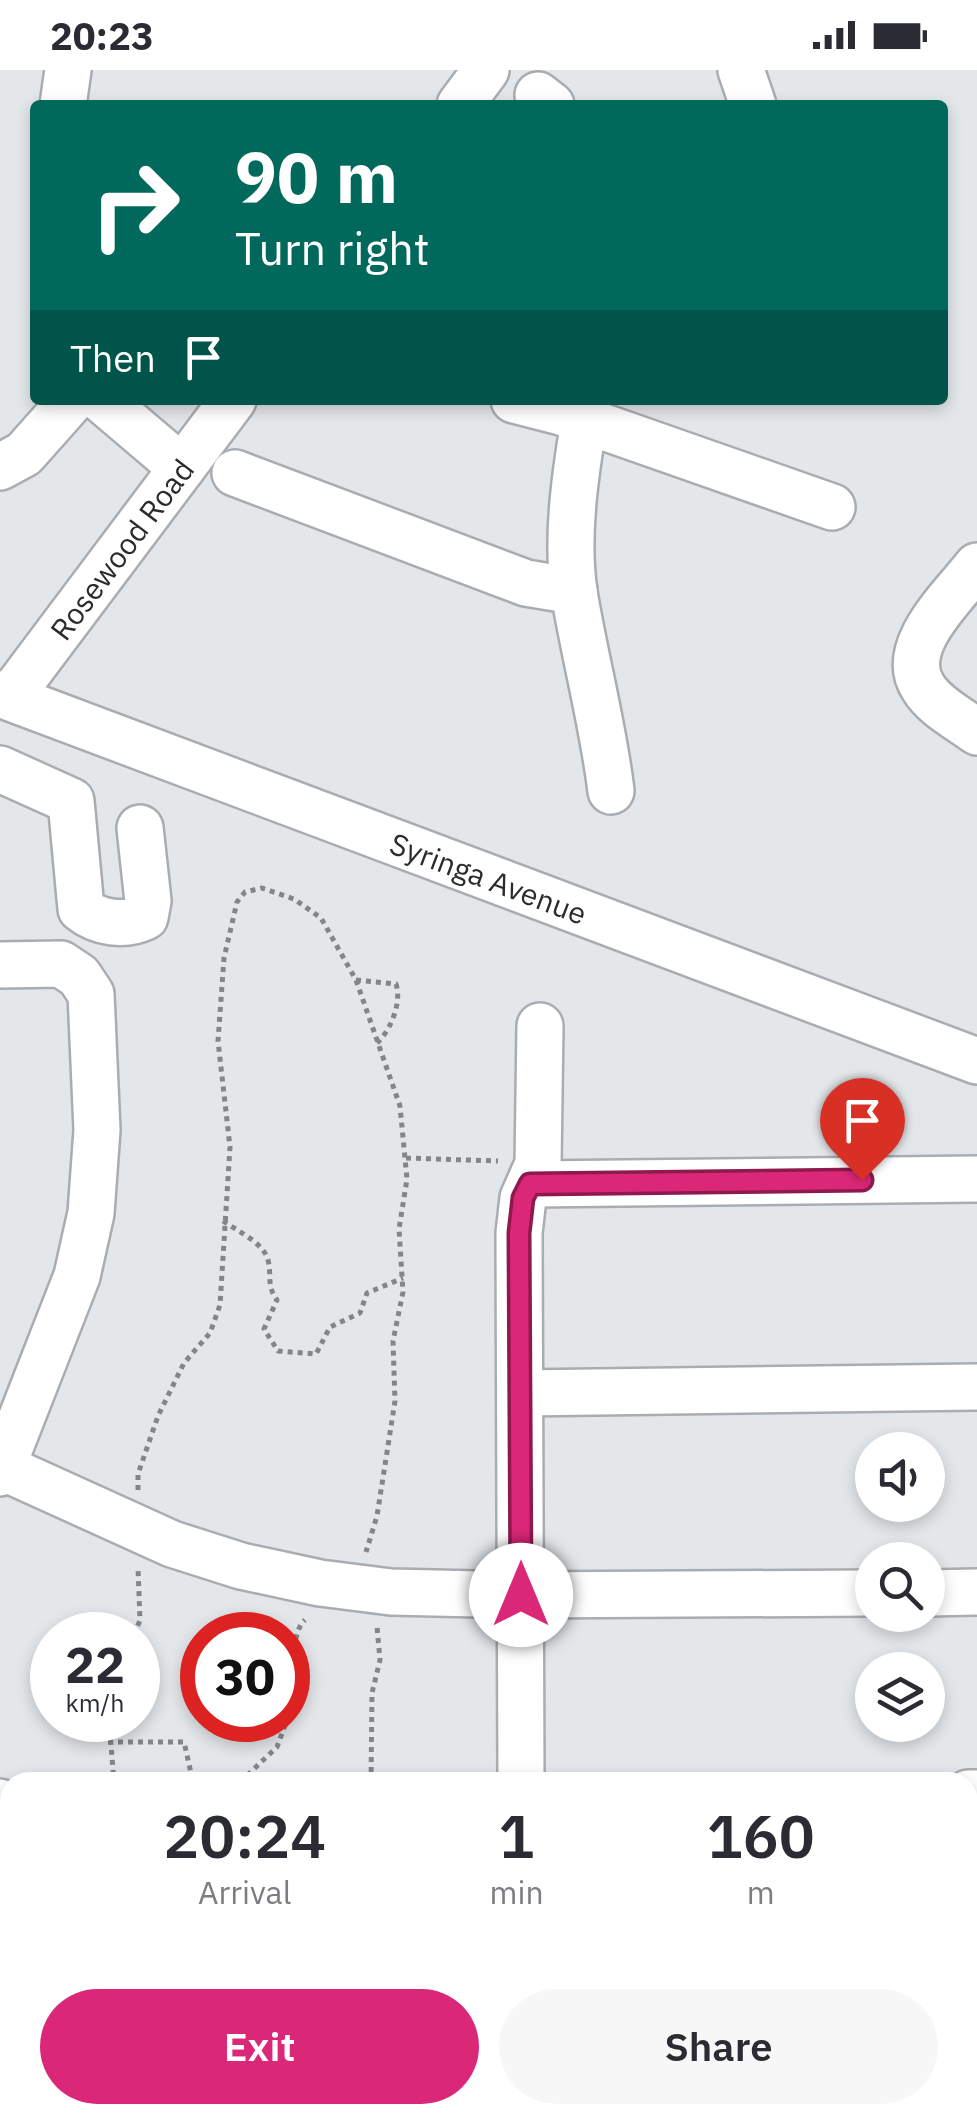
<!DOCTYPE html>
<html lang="en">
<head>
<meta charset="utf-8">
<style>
  :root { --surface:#fff; --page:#f7f7f7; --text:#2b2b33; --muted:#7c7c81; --accent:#db2777 }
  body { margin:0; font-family:"IBM Plex Sans",sans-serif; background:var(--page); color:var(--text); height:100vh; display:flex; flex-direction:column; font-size:38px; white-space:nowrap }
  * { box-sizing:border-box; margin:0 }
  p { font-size:32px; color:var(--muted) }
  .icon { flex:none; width:55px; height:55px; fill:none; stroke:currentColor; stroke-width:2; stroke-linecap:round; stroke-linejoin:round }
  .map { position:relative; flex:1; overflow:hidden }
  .details { position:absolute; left:0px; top:1702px; width:978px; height:352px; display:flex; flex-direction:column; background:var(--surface); border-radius:30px 30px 0 0; box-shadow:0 5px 15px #0003 }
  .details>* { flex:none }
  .hud { position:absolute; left:30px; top:30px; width:918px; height:305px; border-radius:10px; box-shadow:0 5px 15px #0003; background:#00695c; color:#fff; overflow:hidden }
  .buttons { position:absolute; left:855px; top:1362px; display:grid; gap:20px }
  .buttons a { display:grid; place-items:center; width:90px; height:90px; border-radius:50%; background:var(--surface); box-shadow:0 5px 15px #0003; font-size:50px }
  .speed { position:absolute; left:30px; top:1542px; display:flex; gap:20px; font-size:50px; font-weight:700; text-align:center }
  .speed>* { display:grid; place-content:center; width:130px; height:130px; border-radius:50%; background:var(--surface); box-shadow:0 5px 15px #0003; line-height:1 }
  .speed small { font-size:25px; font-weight:400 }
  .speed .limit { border:15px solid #d22; background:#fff; color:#111 }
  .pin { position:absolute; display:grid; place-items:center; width:85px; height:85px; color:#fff; margin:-102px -42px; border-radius:50% 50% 50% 0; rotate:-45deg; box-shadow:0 0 10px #0007 }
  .pin .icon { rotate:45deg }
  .me { position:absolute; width:110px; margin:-55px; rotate:0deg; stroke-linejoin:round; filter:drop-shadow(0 0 8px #0008) }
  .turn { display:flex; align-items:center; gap:35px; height:210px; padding:0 40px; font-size:45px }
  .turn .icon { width:130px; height:130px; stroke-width:2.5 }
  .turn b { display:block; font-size:70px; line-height:85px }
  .then { display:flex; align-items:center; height:95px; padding:0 40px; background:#0003; gap:20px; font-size:38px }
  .eta { display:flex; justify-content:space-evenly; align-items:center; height:170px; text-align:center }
  .eta b { font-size:60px; font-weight:600; line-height:70px }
  .primary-button { display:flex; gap:20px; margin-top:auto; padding:20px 40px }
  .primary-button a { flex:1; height:115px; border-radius:60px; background:var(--accent); color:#fff; font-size:40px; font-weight:600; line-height:115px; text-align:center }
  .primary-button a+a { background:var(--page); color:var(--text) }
  .status { display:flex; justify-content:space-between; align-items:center; height:70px; padding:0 50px; background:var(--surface); direction:ltr }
  .status svg { height:28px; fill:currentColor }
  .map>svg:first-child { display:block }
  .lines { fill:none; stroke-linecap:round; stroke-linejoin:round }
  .minor-casing { stroke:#aaadb0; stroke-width:50 }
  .path { stroke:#838688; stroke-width:5; stroke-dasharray:5 5; stroke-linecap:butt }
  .minor { stroke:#fff; stroke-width:45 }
  .route-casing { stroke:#8e194d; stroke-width:25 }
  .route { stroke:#db2777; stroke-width:18 }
  .labels { text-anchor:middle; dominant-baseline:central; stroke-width:10; stroke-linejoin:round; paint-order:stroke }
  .street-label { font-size:30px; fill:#2a2b2c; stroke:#f0f4f7 }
</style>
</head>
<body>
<div class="status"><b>20:23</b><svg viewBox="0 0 49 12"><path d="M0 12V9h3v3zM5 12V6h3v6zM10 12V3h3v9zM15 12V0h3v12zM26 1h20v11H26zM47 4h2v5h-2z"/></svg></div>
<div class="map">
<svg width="977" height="2054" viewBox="0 0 977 2054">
  <rect width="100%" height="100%" fill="#e3e7ea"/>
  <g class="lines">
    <defs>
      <g id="minor">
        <path d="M741,0L753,35"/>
        <path d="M538,25L551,35"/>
        <path d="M63,35L68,0"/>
        <path d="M460,35L486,0"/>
        <path d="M102,330L182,398"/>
        <path d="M514,330L561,342L832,437"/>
        <path d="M584,351C575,406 566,467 574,522C585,589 603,654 611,721"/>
        <path d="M0,397L24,384L72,330"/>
        <path d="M235,403L526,513L574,521"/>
        <path d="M977,496C954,526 897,577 923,617C934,636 960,649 977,662"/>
        <path id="s1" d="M0,624L977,991"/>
        <path id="s2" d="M10,627L233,330"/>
        <path d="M0,699L71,731L81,839C98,853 125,857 145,847L148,831L140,758"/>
        <path d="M0,895L61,894L79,906L91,924L97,1060L91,1143L77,1206L0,1403"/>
        <path d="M531,1114L977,1109"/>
        <path d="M521,1323L977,1317"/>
        <path d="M0,1396L172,1474L241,1496L320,1513L391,1522L521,1525L872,1523"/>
        <path d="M928,1523L977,1522"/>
        <path d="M521,1712L519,1163L523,1128L538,1094L540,956"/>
        <path d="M968,1723H977"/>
        <path d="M0,1732L10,1779"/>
        <path d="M0,1902L10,1898"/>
        <path d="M968,1931H977"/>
      </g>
    </defs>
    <use href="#minor" class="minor-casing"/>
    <path class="path" d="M356,910L396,914C402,932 391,960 377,973
      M406,1088L498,1091
      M223,1151C236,1160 264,1173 268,1190C272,1206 266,1215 277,1230L264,1259L278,1281L316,1284L330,1257L360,1243L367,1223L403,1208
      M138,1420V1404L158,1346L184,1293L210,1263L220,1235L230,1077L218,971L224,888L237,832L245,822L262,818L294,829L321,848L356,910L400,1036L407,1109L399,1159L403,1222L393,1271L395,1331L377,1446L366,1482
      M134,1565L140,1550L138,1498
      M288,1649C295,1622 288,1564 305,1550
      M109,1650L114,1712
      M108,1672H184L193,1712
      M240,1712L277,1677L287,1650
      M371,1712L372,1623L380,1590L377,1557
      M273,2045V2054
      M100,2054L102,2045
      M236,2054L261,2045"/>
    <use href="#minor" class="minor"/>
  </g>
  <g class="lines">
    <defs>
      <path id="route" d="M521,1525L519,1163L523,1128L530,1114L862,1110"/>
    </defs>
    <use href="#route" class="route-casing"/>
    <use href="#route" class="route"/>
  </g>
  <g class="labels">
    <g class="street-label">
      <text stroke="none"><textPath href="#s2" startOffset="185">Rosewood Road</textPath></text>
      <text stroke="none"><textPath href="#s1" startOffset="522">Syringa Avenue</textPath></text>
    </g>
  </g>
</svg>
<div class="buttons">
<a><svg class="icon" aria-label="sound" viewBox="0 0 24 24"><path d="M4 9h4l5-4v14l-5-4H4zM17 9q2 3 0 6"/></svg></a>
<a><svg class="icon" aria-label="search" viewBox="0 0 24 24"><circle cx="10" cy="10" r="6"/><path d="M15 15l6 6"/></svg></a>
<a><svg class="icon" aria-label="layers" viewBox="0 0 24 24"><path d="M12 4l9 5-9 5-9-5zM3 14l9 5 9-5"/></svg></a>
</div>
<div class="speed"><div>22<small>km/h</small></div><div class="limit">30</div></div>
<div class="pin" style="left:862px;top:1110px;background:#d93025"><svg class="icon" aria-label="arrive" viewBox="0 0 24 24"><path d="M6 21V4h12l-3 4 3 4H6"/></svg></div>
<svg class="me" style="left:521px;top:1525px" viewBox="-20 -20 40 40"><circle r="19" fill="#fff"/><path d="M0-13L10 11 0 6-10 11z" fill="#db2777"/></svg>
<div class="hud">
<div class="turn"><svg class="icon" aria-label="right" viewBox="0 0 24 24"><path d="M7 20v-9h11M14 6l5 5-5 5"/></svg><div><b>90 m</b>Turn right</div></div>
<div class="then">Then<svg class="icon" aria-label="arrive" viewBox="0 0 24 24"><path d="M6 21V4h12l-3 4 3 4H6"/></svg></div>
</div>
<section class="details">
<div class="eta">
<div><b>20:24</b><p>Arrival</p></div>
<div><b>1</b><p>min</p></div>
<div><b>160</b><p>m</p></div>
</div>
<div class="primary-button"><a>Exit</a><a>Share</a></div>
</section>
</div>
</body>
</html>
